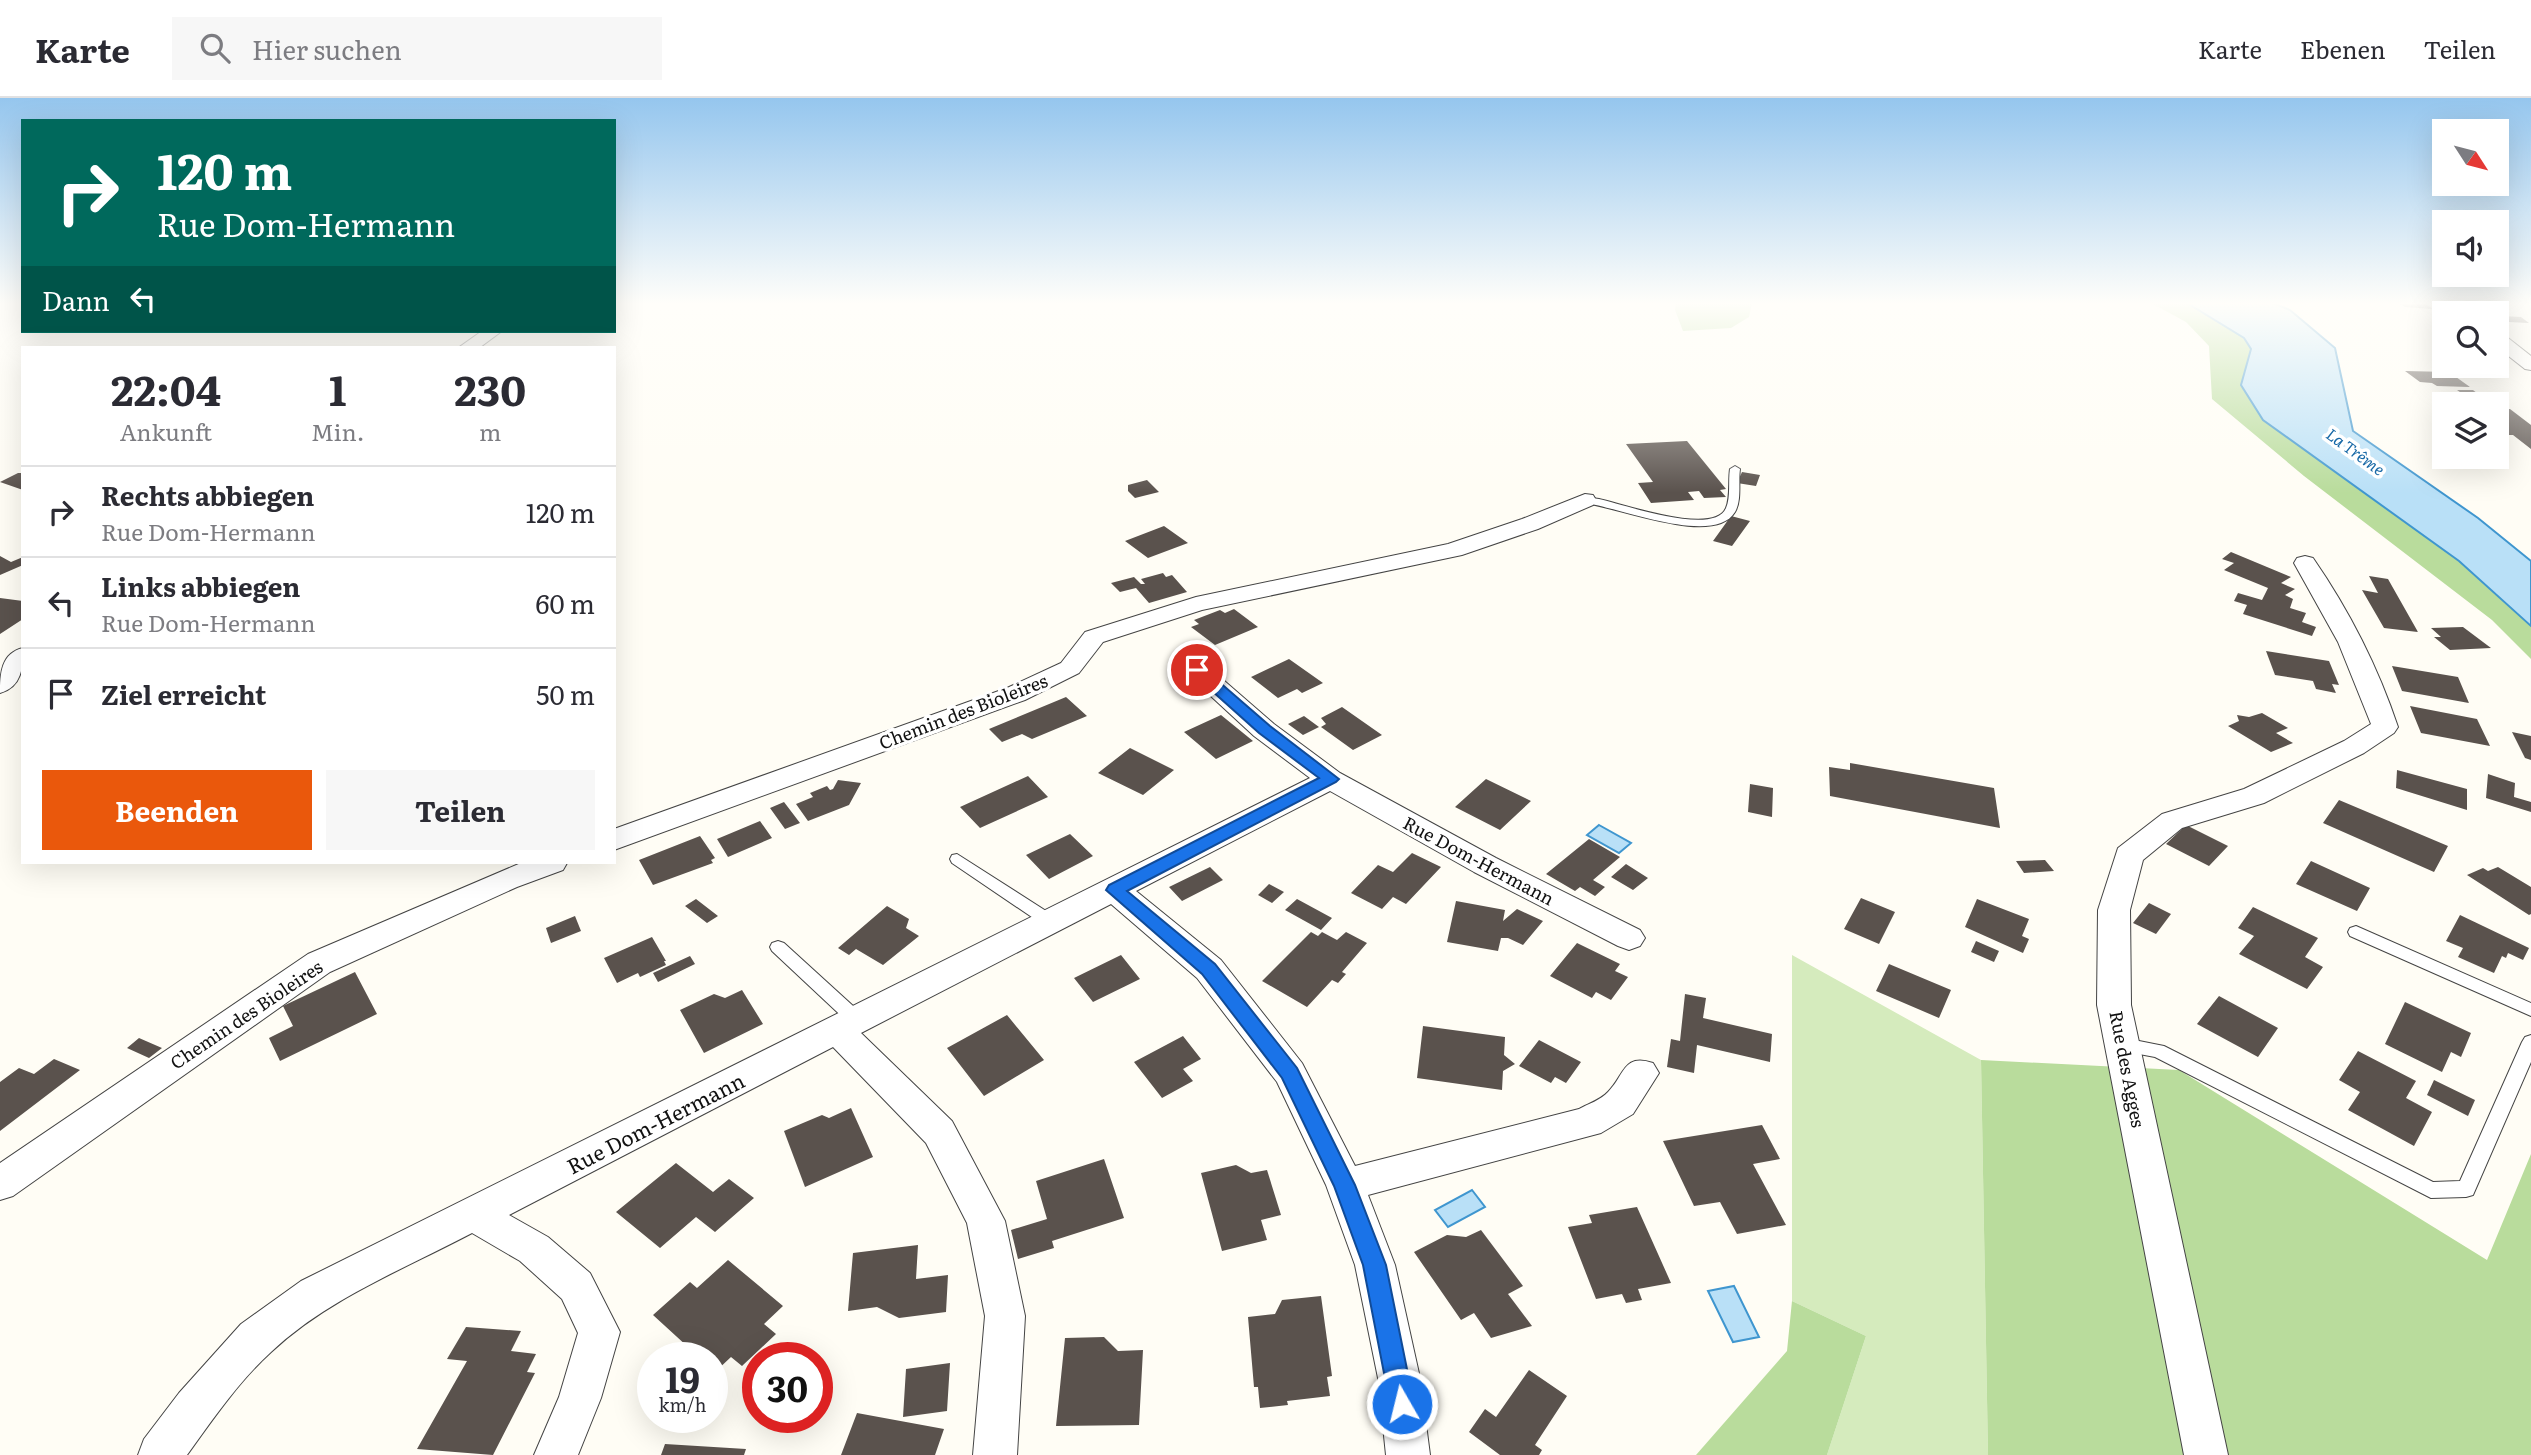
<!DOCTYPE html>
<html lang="de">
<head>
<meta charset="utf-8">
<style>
  :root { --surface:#fff; --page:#f7f7f7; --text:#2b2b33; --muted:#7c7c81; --line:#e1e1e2; --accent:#ea580c }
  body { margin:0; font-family:Literata,serif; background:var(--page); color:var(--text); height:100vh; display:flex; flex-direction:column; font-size:26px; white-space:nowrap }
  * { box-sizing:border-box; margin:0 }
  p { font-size:23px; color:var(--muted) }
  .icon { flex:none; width:38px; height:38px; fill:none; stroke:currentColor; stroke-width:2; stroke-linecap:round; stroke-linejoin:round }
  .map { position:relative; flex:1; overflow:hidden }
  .details { position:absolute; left:21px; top:248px; width:595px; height:518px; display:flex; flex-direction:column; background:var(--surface); border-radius:0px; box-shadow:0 7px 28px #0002 }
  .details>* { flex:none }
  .guide { position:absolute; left:21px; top:21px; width:595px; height:214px; border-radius:0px; box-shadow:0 7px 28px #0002; background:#00695c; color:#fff; overflow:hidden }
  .needle { width:46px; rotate:126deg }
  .buttons { position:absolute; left:2432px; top:21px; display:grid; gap:14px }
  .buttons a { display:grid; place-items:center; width:77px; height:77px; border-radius:0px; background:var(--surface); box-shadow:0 7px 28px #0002; font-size:35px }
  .speed { position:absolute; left:637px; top:1244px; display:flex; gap:14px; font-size:35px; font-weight:700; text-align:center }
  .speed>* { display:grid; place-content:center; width:91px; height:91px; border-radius:50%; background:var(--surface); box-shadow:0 7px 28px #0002; line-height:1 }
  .speed small { font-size:18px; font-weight:400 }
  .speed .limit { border:10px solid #d22; background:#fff; color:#111 }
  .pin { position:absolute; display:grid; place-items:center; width:60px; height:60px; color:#fff; margin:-30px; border:4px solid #fff; border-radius:50%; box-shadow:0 2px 7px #0007 }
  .me { position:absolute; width:77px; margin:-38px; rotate:352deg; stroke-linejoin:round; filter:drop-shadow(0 0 5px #0008) }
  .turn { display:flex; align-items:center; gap:24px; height:147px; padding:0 21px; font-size:32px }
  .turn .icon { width:91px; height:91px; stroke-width:2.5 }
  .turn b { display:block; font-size:49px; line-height:60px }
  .then { display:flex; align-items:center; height:66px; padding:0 21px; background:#0003; gap:14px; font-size:26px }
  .eta { display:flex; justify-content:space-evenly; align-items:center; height:119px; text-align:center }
  .eta b { font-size:42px; font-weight:700; line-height:49px }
  .primary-button { display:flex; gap:14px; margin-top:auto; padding:14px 21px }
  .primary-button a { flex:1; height:80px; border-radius:0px; background:var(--accent); color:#fff; font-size:28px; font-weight:700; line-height:80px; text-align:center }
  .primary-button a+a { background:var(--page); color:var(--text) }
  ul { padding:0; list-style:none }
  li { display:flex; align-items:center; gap:21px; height:91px; padding:0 21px; border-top:2px solid var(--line) }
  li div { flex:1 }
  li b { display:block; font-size:26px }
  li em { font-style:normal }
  header { display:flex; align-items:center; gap:42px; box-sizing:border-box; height:98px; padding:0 35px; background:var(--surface); border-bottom:2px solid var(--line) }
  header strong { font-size:33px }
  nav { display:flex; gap:38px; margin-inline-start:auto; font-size:24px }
  .search { width:490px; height:63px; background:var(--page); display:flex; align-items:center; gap:18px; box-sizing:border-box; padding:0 24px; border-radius:0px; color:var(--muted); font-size:26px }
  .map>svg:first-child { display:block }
  .green { fill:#d5ebbd }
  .forest { fill:#b9dc9c }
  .water { fill:#b9e0f7; stroke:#3f96cf; stroke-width:2 }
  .building { fill:#5a524d }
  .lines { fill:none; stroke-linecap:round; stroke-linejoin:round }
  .service-casing { stroke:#444; stroke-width:2 }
  .minor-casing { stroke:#444; stroke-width:2 }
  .service { fill:#fff; fill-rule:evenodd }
  .minor { fill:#fff; fill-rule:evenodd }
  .route { fill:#1a73e8; stroke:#114b97; stroke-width:2 }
  .labels { text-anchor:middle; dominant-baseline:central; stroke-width:7; stroke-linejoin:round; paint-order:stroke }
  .far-water-label { font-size:16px; font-style:italic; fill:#1768a6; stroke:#fff }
  .street-label { font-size:18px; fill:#111; stroke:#fff }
  .near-street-label { font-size:21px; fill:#111; stroke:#fff }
</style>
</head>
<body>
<header>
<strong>Karte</strong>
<div class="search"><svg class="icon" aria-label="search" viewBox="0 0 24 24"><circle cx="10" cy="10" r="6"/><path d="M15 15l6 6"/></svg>Hier suchen</div>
<nav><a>Karte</a><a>Ebenen</a><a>Teilen</a></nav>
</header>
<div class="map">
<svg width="2531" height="1357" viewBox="0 0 2531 1357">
  <rect width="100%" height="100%" fill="#fffdf5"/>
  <path class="green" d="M1792,857L1981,962L1988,1357H1827L1866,1238L1792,1203Z"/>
  <path class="forest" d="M1676,205H1752L1749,219L1731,230L1683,233L1675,212Z
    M2151,205H2187L2244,240L2251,250L2241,287L2263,322L2459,463L2531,528V561L2492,522L2304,378L2212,301L2209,248L2186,224Z
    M1981,962L2179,972L2487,1162L2531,1056V1357H1988Z
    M1792,1203L1866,1238L1827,1357H1696L1787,1253Z"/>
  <path class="water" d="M2187,205H2273L2290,212L2335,250L2353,333L2478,420L2531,463V528L2459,463L2263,322L2241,287L2251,251L2244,240Z
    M1599,727L1631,745L1619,755L1587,737Z
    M1472,1092L1485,1109L1448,1129L1435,1112Z
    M1734,1188L1759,1239L1733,1244L1708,1193Z"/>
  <path class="building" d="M2399,205H2426L2433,211L2405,209Z
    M2502,218L2521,219L2529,225L2509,224Z
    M2405,273L2449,274L2470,289L2437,288L2432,285L2420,284Z
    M2457,292H2473L2483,300L2467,299Z
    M2497,311H2510L2531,327V351L2513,337H2506L2497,330Z
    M1687,343L1726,391L1720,392L1726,399L1704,400L1699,393L1688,394L1694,402L1651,405L1638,385L1653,384L1626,346Z
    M1742,374L1760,377L1756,388L1737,385Z
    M18,375H23V392L0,384Z
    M1147,382L1159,394L1135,400L1128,393V387Z
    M1731,418L1750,423L1732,448L1713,443Z
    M1164,428L1188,445L1148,460L1125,443Z
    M2231,454L2291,479L2281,485L2295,491L2285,497L2293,501L2290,510L2306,515L2302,524L2316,529L2312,538L2243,516L2247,507L2234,503L2238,495L2262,502L2268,490L2224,472L2234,465L2222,461Z
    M0,458L11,464L23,459V467L0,477Z
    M1163,475L1166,479L1172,477L1187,494L1149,505L1136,490L1120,494L1111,485L1134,479L1141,486H1145L1141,481Z
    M2369,478L2388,481L2418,534L2384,530L2362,492L2378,495Z
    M0,500L23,503V521L0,536Z
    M1234,511L1258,529L1215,547L1191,529L1199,526L1194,522L1220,512L1225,515Z
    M2463,529L2491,550L2450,552L2434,539H2441L2431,530Z
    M2266,553L2329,563L2339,587L2332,586L2336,595L2316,591L2313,583L2275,577Z
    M1289,561L1323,585L1302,595L1297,591L1278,600L1251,579Z
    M2392,568L2458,579L2469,605L2402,593Z
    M1066,599L1087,618L1032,641L1022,636L1002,644L989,631Z
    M2410,608L2477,621L2490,648L2421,635Z
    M1342,609L1382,637L1353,652L1321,629L1326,626L1321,620Z
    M2262,615L2288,630L2276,635L2293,645L2271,654L2228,628L2239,623L2237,617L2249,619Z
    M1221,617L1253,643L1216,661L1184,634Z
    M1304,618L1319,629L1303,637L1288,626Z
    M2512,634L2531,638V662L2525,660Z
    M1130,650L1174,672L1143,697L1098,675Z
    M1850,665L1994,690L2000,730L1830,698L1829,669L1850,672Z
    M2397,672L2467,691V712L2396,690Z
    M2488,676L2515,685L2514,699L2531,704V714L2486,700Z
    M1028,678L1048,699L980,730L960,709Z
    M1486,681L1531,703L1500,732L1455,709Z
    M838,682L861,685L849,707L808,723L796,706L813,699L810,695L827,688L830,692L833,691Z
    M1750,686L1773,690L1772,719L1748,714Z
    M2339,702L2448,748L2434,774L2323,725Z
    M784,704L800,725L785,731L770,710Z
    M760,723L772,740L728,759L717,741Z
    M2186,727L2228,748L2209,768L2166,746Z
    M1070,736L1093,758L1049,781L1026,757Z
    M700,738L715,760L711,762L713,765L653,787L639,762Z
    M1589,741L1620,759L1593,782L1605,789L1595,798L1580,789L1575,793L1546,776Z
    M1412,755L1441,769L1406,806L1393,799L1382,811L1351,795L1378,767L1393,774Z
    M2045,762L2054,773L2024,775L2016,763Z
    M2311,763L2370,790L2357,813L2296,786Z
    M1626,766L1648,780L1633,792L1611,779Z
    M1210,769L1223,782L1182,803L1169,789Z
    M2498,769L2531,789V816L2529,817L2467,777L2483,770L2488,773Z
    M1269,786L1284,794L1272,805L1258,797Z
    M1861,800L1895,814L1879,846L1844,831Z
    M696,801L718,818L707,825L685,808Z
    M1297,801L1332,820L1321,832L1285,812Z
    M1977,801L2029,821L2022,838L2029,841L2023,855L1965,829Z
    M1456,803L1505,812L1503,823L1517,811L1543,823L1523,847L1508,840H1501L1498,853L1447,844Z
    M2149,805L2171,816L2156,836L2133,825Z
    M887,808L909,821L906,830L919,838L883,867L856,851L849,857L838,850Z
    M2253,809L2318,840L2305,859L2323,869L2307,891L2239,856L2254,838L2238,830Z
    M2460,817L2529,850L2523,862L2508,855L2506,860L2502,858L2494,875L2458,859L2463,850L2446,843Z
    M575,818L581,833L551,845L546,830Z
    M1311,834L1318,838L1322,834L1337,842L1346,834L1367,845L1342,874L1346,876L1338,885L1332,882L1307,909L1262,883Z
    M652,839L666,863H664L666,867L640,879L638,875L617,885L604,860Z
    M1976,843L1999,853L1994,864L1971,854Z
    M1577,845L1620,866L1615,873L1628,879L1611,902L1596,894L1592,900L1550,878Z
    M1121,857L1140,881L1093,904L1074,880Z
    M690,858L695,866L658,884L653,875Z
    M1889,866L1951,892L1939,920L1876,893Z
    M355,874L377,916L280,963L269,940L293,928L283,908Z
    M742,892L763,926L704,955L680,912L714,896L725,900Z
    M1685,896L1706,900L1703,920L1772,936L1770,964L1697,947L1694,975L1667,969L1671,941L1680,943Z
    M2219,898L2278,930L2258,959L2197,926Z
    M2405,904L2471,935L2461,959L2451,954L2442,974L2385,946Z
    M1007,917L1044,962L984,998L947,950Z
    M1423,928L1505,939L1504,957L1515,966L1503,973L1502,992L1417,980Z
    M1183,938L1201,961L1183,971L1193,983L1162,1000L1134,964Z
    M139,940L162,950L149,960L127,950Z
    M1539,942L1581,964L1566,985L1555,979L1551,985L1519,968Z
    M2358,953L2416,983L2406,1000L2432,1014L2414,1048L2348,1012L2360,994L2339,982Z
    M54,961L80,972L0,1033V984L19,970L34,976Z
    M2434,982L2475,1002L2468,1018L2427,997Z
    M851,1010L873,1059L805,1089L784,1033L822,1017L829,1020Z
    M1762,1027L1780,1061L1753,1066L1786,1127L1737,1136L1720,1104L1694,1108L1663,1043Z
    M1104,1061L1124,1120L1052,1143L1054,1150L1018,1161L1011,1132L1047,1121L1036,1083Z
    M676,1065L713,1094L729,1081L754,1100L715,1134L696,1119L660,1150L616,1114Z
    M1236,1067L1251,1075L1267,1072L1281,1117L1261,1122L1267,1142L1222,1153L1201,1075Z
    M1637,1109L1671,1185L1638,1191L1642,1202L1626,1205L1622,1196L1596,1201L1568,1129L1592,1125L1589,1117Z
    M1481,1132L1523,1188L1508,1196L1532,1228L1491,1240L1474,1215L1461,1222L1414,1154L1447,1137L1466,1139Z
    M918,1147L916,1181L948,1177L946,1214L899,1220L877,1209L848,1213L853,1155Z
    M728,1162L783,1208L764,1226L776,1236L742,1268L731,1259L715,1274L712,1271V1260H700L653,1217L690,1184L697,1190Z
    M1321,1198L1332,1278L1327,1279L1330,1298L1287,1303L1288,1307L1260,1310L1258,1289H1254L1248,1219L1275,1216L1282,1202Z
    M466,1229L521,1233L511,1253L536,1256L527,1274L535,1275L493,1357L417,1351L467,1263L447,1261Z
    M1104,1239L1118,1253L1143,1252L1139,1327L1056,1328L1065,1240Z
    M950,1265L947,1313L903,1319L906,1271Z
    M1529,1272L1567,1298L1535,1347L1542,1352L1539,1357H1500L1469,1334L1485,1311L1496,1319Z
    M857,1315L944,1331L935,1357H841Z
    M665,1346L746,1351L744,1357H661Z"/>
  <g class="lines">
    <defs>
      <path id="service" d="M1735,368L1740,371C1738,384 1742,402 1735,414C1714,449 1618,409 1585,405L1580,402L1585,399L1599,401C1623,406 1714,439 1726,410C1731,399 1728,383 1730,371Z
        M957,756L1057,820L1059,824L1057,828H1045L952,765L950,761L952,757Z
        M2356,828L2531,905V918L2350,838L2348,834L2350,830Z
        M778,843L784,845L863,917L865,922L863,927L857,929L851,927L772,853L770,849L772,845Z
        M2531,937V964L2473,1097L2466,1099L2431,1100L2155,959L2118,952L2115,947L2118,942L2124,940L2164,948L2433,1084L2460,1083L2522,944L2525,939Z"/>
      <path id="minor" d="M2447,205H2465L2475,215H2457Z
        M482,233H502L479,250H458Z
        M2497,235L2503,236L2531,258V272L2525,271L2497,249Z
        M1585,396L1593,397L1596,402L1593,407L1538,431L1462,457L1202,512L1103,544L1079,575L1025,602L614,752V731L1007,590L1061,565L1085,534L1196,499L1448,446L1522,421Z
        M2305,458L2313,460C2349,512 2378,569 2398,629L2394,635L2364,655L2264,705L2182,730L2143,762L2130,812L2131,907L2228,1357H2184L2097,907L2098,812L2118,750L2162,716L2244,691L2344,643L2371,626L2338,544L2294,465L2297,460Z
        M23,550C23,569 22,589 0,595C0,576 1,555 23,550Z
        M1197,564L1206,567L1274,626L1340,675L1496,760L1640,832L1645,840L1640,848L1629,852L1618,848L1474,774L1330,693L1136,793L1221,862L1302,965L1355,1068L1579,1011C1588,1006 1601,1002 1608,994C1625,977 1623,955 1653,965L1659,975L1633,1016L1601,1035L1368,1097L1395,1167L1420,1280L1430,1357H1386L1378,1280L1355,1167L1326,1087L1277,984L1197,880L1111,806L861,935L952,1023L1005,1123L1025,1218L1017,1357H973L985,1218L967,1125L926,1045L833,949L509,1117L548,1139L590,1175L620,1234L601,1300L578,1357H534L559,1299L578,1235L562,1201L520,1163L472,1135C404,1171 327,1201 271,1254C239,1283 212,1322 187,1357H138L144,1341L179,1295L241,1226L301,1183L1310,680L1254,638L1188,577L1184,572L1188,567Z
        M521,765H567L563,772L517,789L330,874L13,1098L0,1102V1065L308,856Z"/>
    </defs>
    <use href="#service" class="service-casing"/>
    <use href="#minor" class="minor-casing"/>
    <use href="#service" class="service"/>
    <use href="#minor" class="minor"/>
  </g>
  <linearGradient id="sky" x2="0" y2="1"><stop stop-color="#95c6ee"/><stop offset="0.52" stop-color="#fffefa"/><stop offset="1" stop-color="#fffefa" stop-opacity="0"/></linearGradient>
  <rect width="2531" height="395" fill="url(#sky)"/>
  <path class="route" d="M1197,567L1202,569L1270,628L1339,681L1336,684L1127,793L1215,866L1297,970L1355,1087L1386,1167L1414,1306L1411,1314L1402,1318L1394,1314L1390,1306L1363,1167L1334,1088L1282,980L1202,876L1106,792L1109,787L1319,680L1259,635L1192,575L1190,572Z"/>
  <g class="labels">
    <g class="far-water-label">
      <text transform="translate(2356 353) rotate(36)">La Trême</text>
    </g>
    <g class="street-label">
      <text transform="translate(963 613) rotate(-21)">Chemin des Bioleires</text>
      <text transform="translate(1479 762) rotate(28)">Rue Dom-Hermann</text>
      <text transform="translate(246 916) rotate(-34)">Chemin des Bioleires</text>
      <text transform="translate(2128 971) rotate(79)">Rue des Agges</text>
    </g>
    <g class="near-street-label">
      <text transform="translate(655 1024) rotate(-27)">Rue Dom-Hermann</text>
    </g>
  </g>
</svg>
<div class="buttons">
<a><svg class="needle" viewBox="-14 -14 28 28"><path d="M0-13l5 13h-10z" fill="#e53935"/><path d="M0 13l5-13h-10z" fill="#7c7c81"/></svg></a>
<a><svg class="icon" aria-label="sound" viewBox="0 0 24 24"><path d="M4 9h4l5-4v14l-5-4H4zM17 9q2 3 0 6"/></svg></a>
<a><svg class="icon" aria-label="search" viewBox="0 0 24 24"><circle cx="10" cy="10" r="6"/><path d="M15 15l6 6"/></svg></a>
<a><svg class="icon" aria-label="layers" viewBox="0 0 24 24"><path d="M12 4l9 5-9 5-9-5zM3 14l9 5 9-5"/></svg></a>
</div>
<div class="speed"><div>19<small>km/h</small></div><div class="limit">30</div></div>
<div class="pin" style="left:1197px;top:572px;background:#d93025"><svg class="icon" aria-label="arrive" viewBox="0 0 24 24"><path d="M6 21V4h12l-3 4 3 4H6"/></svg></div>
<svg class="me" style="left:1402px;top:1306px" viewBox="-20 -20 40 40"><circle r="17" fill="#1a73e8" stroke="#fff" stroke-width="3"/><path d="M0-11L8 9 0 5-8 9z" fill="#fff"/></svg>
<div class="guide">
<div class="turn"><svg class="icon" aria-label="right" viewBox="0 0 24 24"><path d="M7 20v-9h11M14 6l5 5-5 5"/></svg><div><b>120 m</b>Rue Dom-Hermann</div></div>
<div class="then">Dann<svg class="icon" aria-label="left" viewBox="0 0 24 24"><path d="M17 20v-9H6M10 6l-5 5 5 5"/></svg></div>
</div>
<section class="details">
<div class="eta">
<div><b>22:04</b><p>Ankunft</p></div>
<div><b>1</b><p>Min.</p></div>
<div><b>230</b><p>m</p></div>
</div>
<ul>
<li><svg class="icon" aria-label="right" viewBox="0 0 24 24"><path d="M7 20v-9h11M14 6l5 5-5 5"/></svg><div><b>Rechts abbiegen</b><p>Rue Dom-Hermann</p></div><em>120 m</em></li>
<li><svg class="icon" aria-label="left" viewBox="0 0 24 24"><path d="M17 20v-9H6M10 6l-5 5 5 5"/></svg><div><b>Links abbiegen</b><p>Rue Dom-Hermann</p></div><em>60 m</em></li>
<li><svg class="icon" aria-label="arrive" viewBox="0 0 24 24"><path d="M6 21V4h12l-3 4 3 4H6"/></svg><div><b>Ziel erreicht</b></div><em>50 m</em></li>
</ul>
<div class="primary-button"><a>Beenden</a><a>Teilen</a></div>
</section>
</div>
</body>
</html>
